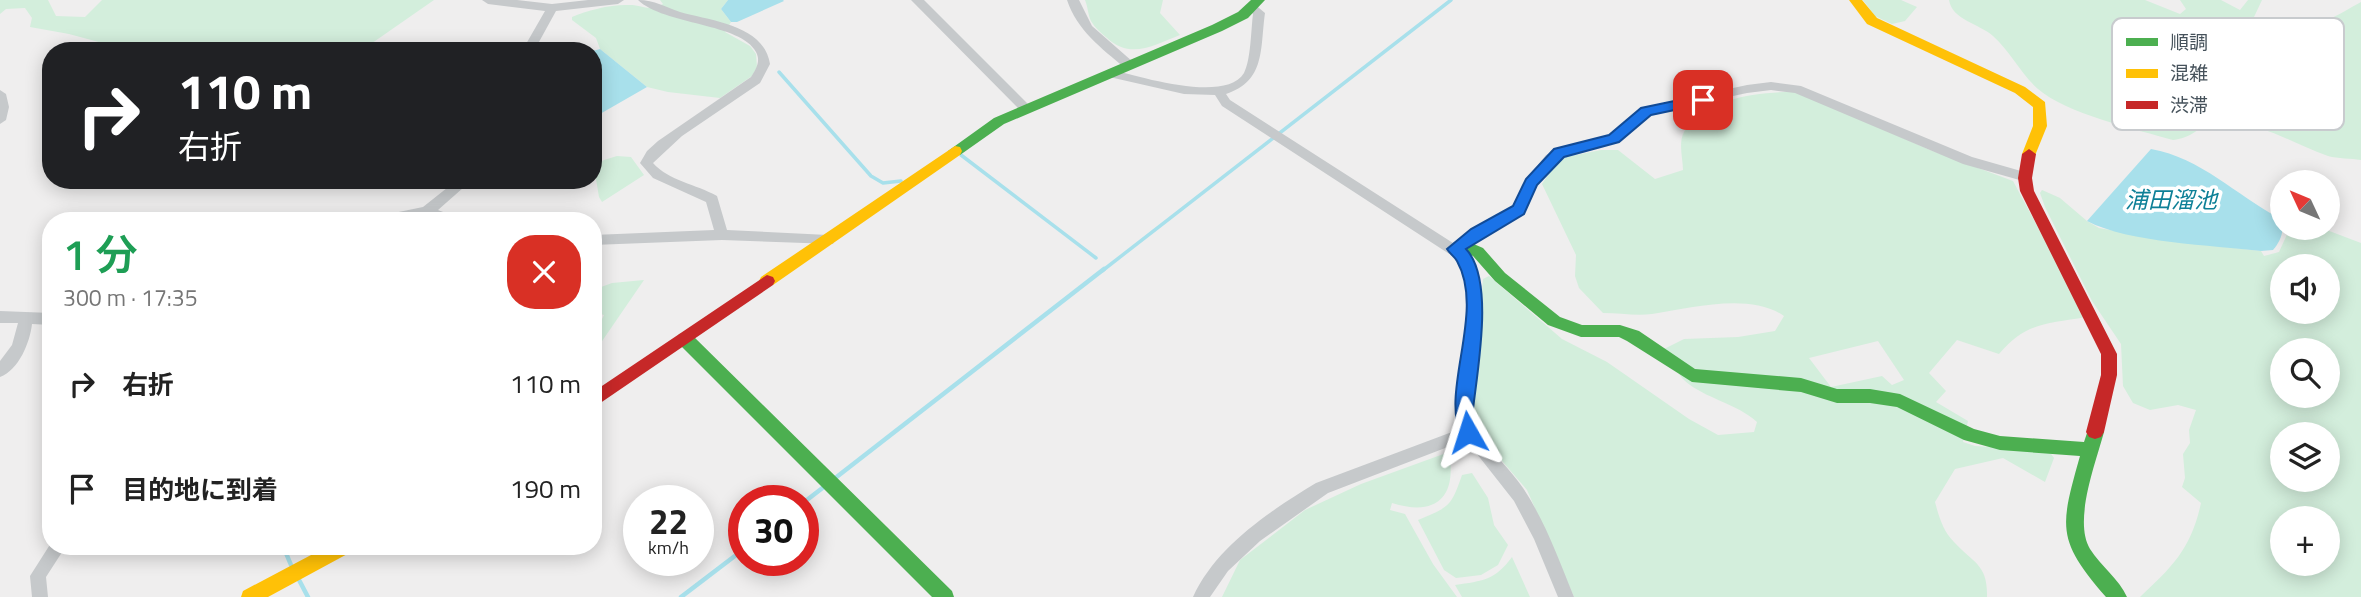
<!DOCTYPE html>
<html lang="ja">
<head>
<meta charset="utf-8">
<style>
  :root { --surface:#fff; --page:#f2f2f2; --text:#222; --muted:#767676 }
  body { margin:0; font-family:"Titillium Web","Noto Sans JP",sans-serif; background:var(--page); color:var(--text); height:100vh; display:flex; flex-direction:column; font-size:26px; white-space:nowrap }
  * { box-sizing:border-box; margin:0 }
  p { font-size:23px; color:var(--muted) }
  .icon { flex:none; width:38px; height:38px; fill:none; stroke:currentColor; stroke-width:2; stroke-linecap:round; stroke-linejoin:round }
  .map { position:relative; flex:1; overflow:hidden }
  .panel { position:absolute; left:42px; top:212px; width:560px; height:343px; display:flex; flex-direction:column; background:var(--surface); border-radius:28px; box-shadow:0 4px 18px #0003 }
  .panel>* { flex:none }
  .top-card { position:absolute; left:42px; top:42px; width:560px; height:147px; border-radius:28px; box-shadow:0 4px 18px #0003; background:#202124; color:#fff; overflow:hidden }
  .needle { width:46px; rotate:314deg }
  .tools { position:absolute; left:2270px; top:170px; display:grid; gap:14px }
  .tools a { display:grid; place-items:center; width:70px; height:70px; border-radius:50%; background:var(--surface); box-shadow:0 4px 18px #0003; font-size:35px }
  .speed { position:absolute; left:623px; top:485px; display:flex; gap:14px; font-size:35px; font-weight:700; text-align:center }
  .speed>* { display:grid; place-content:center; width:91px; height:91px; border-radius:50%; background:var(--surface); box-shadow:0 4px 18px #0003; line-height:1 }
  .speed small { font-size:18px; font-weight:400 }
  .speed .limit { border:10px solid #d22; background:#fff; color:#111 }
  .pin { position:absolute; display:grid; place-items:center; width:60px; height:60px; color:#fff; margin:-30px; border-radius:14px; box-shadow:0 4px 10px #0006 }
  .me { position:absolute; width:77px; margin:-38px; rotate:354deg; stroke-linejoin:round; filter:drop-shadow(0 0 5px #0008) }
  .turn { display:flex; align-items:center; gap:24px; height:147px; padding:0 21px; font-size:32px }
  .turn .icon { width:91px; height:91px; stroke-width:2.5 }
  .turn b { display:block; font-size:49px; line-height:60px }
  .round { display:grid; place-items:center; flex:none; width:74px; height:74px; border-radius:28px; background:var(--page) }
  .summary { display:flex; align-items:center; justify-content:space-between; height:119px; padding:0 21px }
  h1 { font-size:42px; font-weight:600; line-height:52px; color:#1e9e55 }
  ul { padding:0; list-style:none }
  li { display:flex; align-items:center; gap:21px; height:105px; padding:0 21px }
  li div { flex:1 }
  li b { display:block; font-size:26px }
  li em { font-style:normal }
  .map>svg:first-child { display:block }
  .green { fill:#d3eedc; fill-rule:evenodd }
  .water { fill:#a8e0eb }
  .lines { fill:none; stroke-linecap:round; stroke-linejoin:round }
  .stream-far1 { stroke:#a8e0eb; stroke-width:3.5 }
  .stream { stroke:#a8e0eb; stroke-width:4.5 }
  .street { fill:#c6c9cb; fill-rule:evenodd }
  .fast { fill:#4caf50; fill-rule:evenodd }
  .slow { fill:#ffc107; fill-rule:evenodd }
  .jam { fill:#c62828; fill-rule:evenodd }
  .route { fill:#1a73e8; stroke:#114b97; stroke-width:2 }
  .labels { text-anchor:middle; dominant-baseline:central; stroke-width:7; stroke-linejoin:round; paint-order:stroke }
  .water-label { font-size:23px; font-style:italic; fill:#0e8097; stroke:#fff }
  .key { fill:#fff; stroke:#c8cbce; stroke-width:2 }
  .key-label { font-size:19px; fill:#46525b }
</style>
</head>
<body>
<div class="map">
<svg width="2361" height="597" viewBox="0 0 2361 597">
  <rect width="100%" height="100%" fill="#efeeee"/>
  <path class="green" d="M0,0H48L56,16L85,17L102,0H434L365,48L369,51H132L69,34L30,27L32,18L25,8L6,9L0,14Z
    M660,0H728L721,9L731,22L725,32L750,46L756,54L757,67L752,76L720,98L668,92L647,87L600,49L596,38L572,20V17C587,10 613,4 629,5C645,5 647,12 663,4Z
    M1085,0H1163L1160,13L1180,35C1154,45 1131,60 1107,38C1101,33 1095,28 1091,21C1088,15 1088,7 1085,0Z
    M1863,0H1901L1917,7L1905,21L1892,24L1875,16Z
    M1949,0H2145L2180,14L2186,9L2180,0H2221L2240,10L2248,0H2262L2254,17C2286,49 2330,19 2361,2V160C2351,158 2338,159 2328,156C2287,142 2259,118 2213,125C2196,127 2193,138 2173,140C2135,129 2067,114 2038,89C2021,74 2010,51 1993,36C1980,24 1952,20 1949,0Z
    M1799,92L1930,150L2013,181L2086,317C2047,324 2026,322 1999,354L1957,340L1929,373L1946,391L1936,402L1968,421L1963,442L1975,446L2049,451L2054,458L2045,482L2003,458L1955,469L1935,502C1939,517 1943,531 1954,542C1973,563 1988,564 1987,597H1574L1527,490L1477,432L1471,417L1483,279L1489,276L1562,339L1607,362L1689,419L1718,435L1754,432L1757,422C1736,403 1706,399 1685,381C1676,373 1672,358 1664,349L1684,339L1738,337L1775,331L1784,316C1750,292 1691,308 1652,314C1636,316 1619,313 1603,313L1579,288L1575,276L1576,255L1542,184L1554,166L1566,157L1601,150H1618L1655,179L1683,170C1683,159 1678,143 1684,132C1703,97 1764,91 1799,92ZM1878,341L1904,380L1892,385L1882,376L1831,387L1809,358Z
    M617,156L631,157L644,175L602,202L599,197L594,167L604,160Z
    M2042,190L2060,198L2087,221L2099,228L2171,241L2261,251L2264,256L2279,252L2290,228L2324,229L2361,243V597H2140C2173,566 2191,549 2201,503L2182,487L2185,478L2183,454L2190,443L2189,430L2196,410L2178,405L2150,410L2133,403L2123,386L2121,344L2092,301L2045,207L2040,193ZM2282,266H2328V312H2282ZM2282,350H2328V396H2282ZM2282,434H2328V480H2282ZM2282,518H2328V564H2282Z
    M644,280L598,347H593V337L604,315L593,312V290L612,283Z
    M1449,452C1457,497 1437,517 1392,503L1390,510L1405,514L1433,564L1457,597H1222L1240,560L1305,510L1361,484Z
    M1472,473L1488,498L1494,525L1508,545L1498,565L1481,575L1456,578L1444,570L1418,520C1449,507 1451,507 1462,475Z
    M1512,557L1530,597H1462L1455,585C1483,581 1495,580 1512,557Z"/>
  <path class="water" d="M728,0H783L784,1L737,22H731L721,9Z
    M600,49L647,87L593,118V51Z
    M2151,149C2201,158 2236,195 2279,218C2286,228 2281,241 2273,250L2261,251C2212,245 2129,243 2087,221Z"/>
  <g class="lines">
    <path class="stream-far1" d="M779,72L871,176L883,183L901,181
      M961,155L1096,258
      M1102,271L1451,0"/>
    <path class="stream" d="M834,479L1104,269
      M803,503L825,486
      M283,546L291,565
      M298,578L308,597
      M681,597L744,549"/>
    <path class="street" d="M482,0H517L552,4L588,0H624L618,4L556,11L534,51H522L545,11L488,4Z
      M638,0C655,0 665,7 680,12C712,21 764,25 770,64L760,83L682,136L653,163C669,181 696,184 717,196L727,230L828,235L835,240L833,244L722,240L593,245V235L714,230L706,202L653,178L640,163L647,151L658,141L751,77C756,69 761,61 756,52C741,23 664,25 638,0Z
      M911,0H924L1029,105L1031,108L1029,111H1021Z
      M1067,0H1079L1092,26L1133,62V68H1125C1101,48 1077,30 1067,0Z
      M1253,3L1265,13C1260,48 1266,81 1226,94L1230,100L1453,243L1472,229L1513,207L1522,185L1546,155L1567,146L1610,136L1642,108L1747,85L1771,82L1801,86L1972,157L2028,173L2029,176L2023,181L1963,164L1795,93L1771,90L1747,93L1650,114L1618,142L1574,153L1556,161L1533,190L1523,213L1482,237L1464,250C1477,260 1481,289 1483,305L1471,418C1482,445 1507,464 1523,488C1545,521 1559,560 1574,597H1558L1534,539L1514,501L1466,440L1328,493L1260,541L1228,571L1210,597H1193C1216,546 1270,511 1316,483L1460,429L1455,418L1469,305L1467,289L1457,259L1222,106L1215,95L1184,94L1105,76L1103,73L1109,69C1138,76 1225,104 1244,73C1251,60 1251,29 1253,14L1247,7Z
      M0,90L6,94L9,107L6,120L0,124Z
      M457,180H472L438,210L456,217L457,220H438L426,216L405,220H377L384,215L423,207Z
      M0,311L51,313V325L32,324C30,342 19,370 0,377V361L12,345L18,323H0Z
      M51,543V546H66L46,577L48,597H32L30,576Z"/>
    <path class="fast" d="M1251,0H1265L1248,18L1222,31L1004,124L960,155H950L948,151L994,118L1212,25L1238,12Z
      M1462,239L1483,248L1505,273L1560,317L1582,325H1620L1639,331L1695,369L1801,378L1837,389H1870L1900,394L1974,429L2000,436L2084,442L2089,427L2095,425L2101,427L2104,432C2096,462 2073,521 2090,549C2101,566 2119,579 2127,597H2106C2056,540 2060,527 2080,456L2000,450L1964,440L1897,407L1870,403H1837L1801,392L1692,382L1627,341L1619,337H1581L1548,325L1495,281L1473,256L1457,249L1454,245L1457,241Z
      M685,333L691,334L952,591L954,597H932L679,344L677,339L679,334Z"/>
    <path class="slow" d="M1849,0H1862L1877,18L2025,87L2045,102L2047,126L2034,158L2029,159L2022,154L2033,126V107L2015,93L1867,24Z
      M955,146L960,147L962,151L960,155L773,285H761L759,281L761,277Z
      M328,546H354L351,552L268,597H241L243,591Z"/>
    <path class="jam" d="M2029,149L2036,154L2032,178L2034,191L2117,354V375L2104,432L2101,437L2095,439L2089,437L2086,432L2101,375V354L2020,191L2018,178L2022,154Z
      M767,275L773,277L775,281L773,285L593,408V392Z"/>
  </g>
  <path class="route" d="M1703,95L1708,97V103L1651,115L1619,142L1564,157L1537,185L1524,214L1466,249C1496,281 1476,376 1472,418L1477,432L1474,438L1468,440L1462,438C1439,391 1486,313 1457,261C1455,257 1450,254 1447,249L1471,229L1513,206L1526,179L1554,149L1609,135L1641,108Z"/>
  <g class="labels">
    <g class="water-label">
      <text x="2171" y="199">浦田溜池</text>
    </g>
  </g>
  <rect x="2112" y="18" width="232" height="112" rx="10" class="key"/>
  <rect x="2126" y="38" width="32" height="8" fill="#4caf50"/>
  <rect x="2126" y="69" width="32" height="9" fill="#ffc107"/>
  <rect x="2126" y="101" width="32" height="8" fill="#c62828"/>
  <g class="key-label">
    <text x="2170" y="49">順調</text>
    <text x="2170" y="80">混雑</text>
    <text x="2170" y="112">渋滞</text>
  </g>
</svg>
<div class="tools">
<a><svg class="needle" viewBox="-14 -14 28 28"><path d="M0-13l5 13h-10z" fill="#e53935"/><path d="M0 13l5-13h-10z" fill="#767676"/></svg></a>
<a><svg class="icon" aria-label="sound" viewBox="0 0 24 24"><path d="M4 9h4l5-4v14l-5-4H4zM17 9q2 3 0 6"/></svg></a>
<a><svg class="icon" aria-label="search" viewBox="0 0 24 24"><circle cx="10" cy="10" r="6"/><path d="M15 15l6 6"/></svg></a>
<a><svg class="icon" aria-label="layers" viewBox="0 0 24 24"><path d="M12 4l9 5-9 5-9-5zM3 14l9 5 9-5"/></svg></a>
<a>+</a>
</div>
<div class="speed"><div>22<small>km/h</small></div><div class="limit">30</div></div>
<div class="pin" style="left:1703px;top:100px;background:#d93025"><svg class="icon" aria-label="arrive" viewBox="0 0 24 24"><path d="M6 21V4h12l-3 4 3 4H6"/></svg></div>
<svg class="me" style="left:1468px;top:432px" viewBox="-20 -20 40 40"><path d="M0-17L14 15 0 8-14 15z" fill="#1a73e8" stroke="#fff" stroke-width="4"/></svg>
<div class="top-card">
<div class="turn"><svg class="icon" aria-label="right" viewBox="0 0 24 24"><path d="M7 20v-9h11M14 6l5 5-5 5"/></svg><div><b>110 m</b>右折</div></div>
</div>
<section class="panel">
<div class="summary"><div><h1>1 分</h1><p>300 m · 17:35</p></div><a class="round" style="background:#d93025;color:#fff"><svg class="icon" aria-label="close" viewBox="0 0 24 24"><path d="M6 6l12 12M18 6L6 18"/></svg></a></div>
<ul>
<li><svg class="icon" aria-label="right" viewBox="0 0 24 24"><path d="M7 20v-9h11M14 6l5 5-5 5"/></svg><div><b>右折</b></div><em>110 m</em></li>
<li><svg class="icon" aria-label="arrive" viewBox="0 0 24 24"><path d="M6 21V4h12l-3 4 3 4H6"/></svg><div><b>目的地に到着</b></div><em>190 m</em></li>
</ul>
</section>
</div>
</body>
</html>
